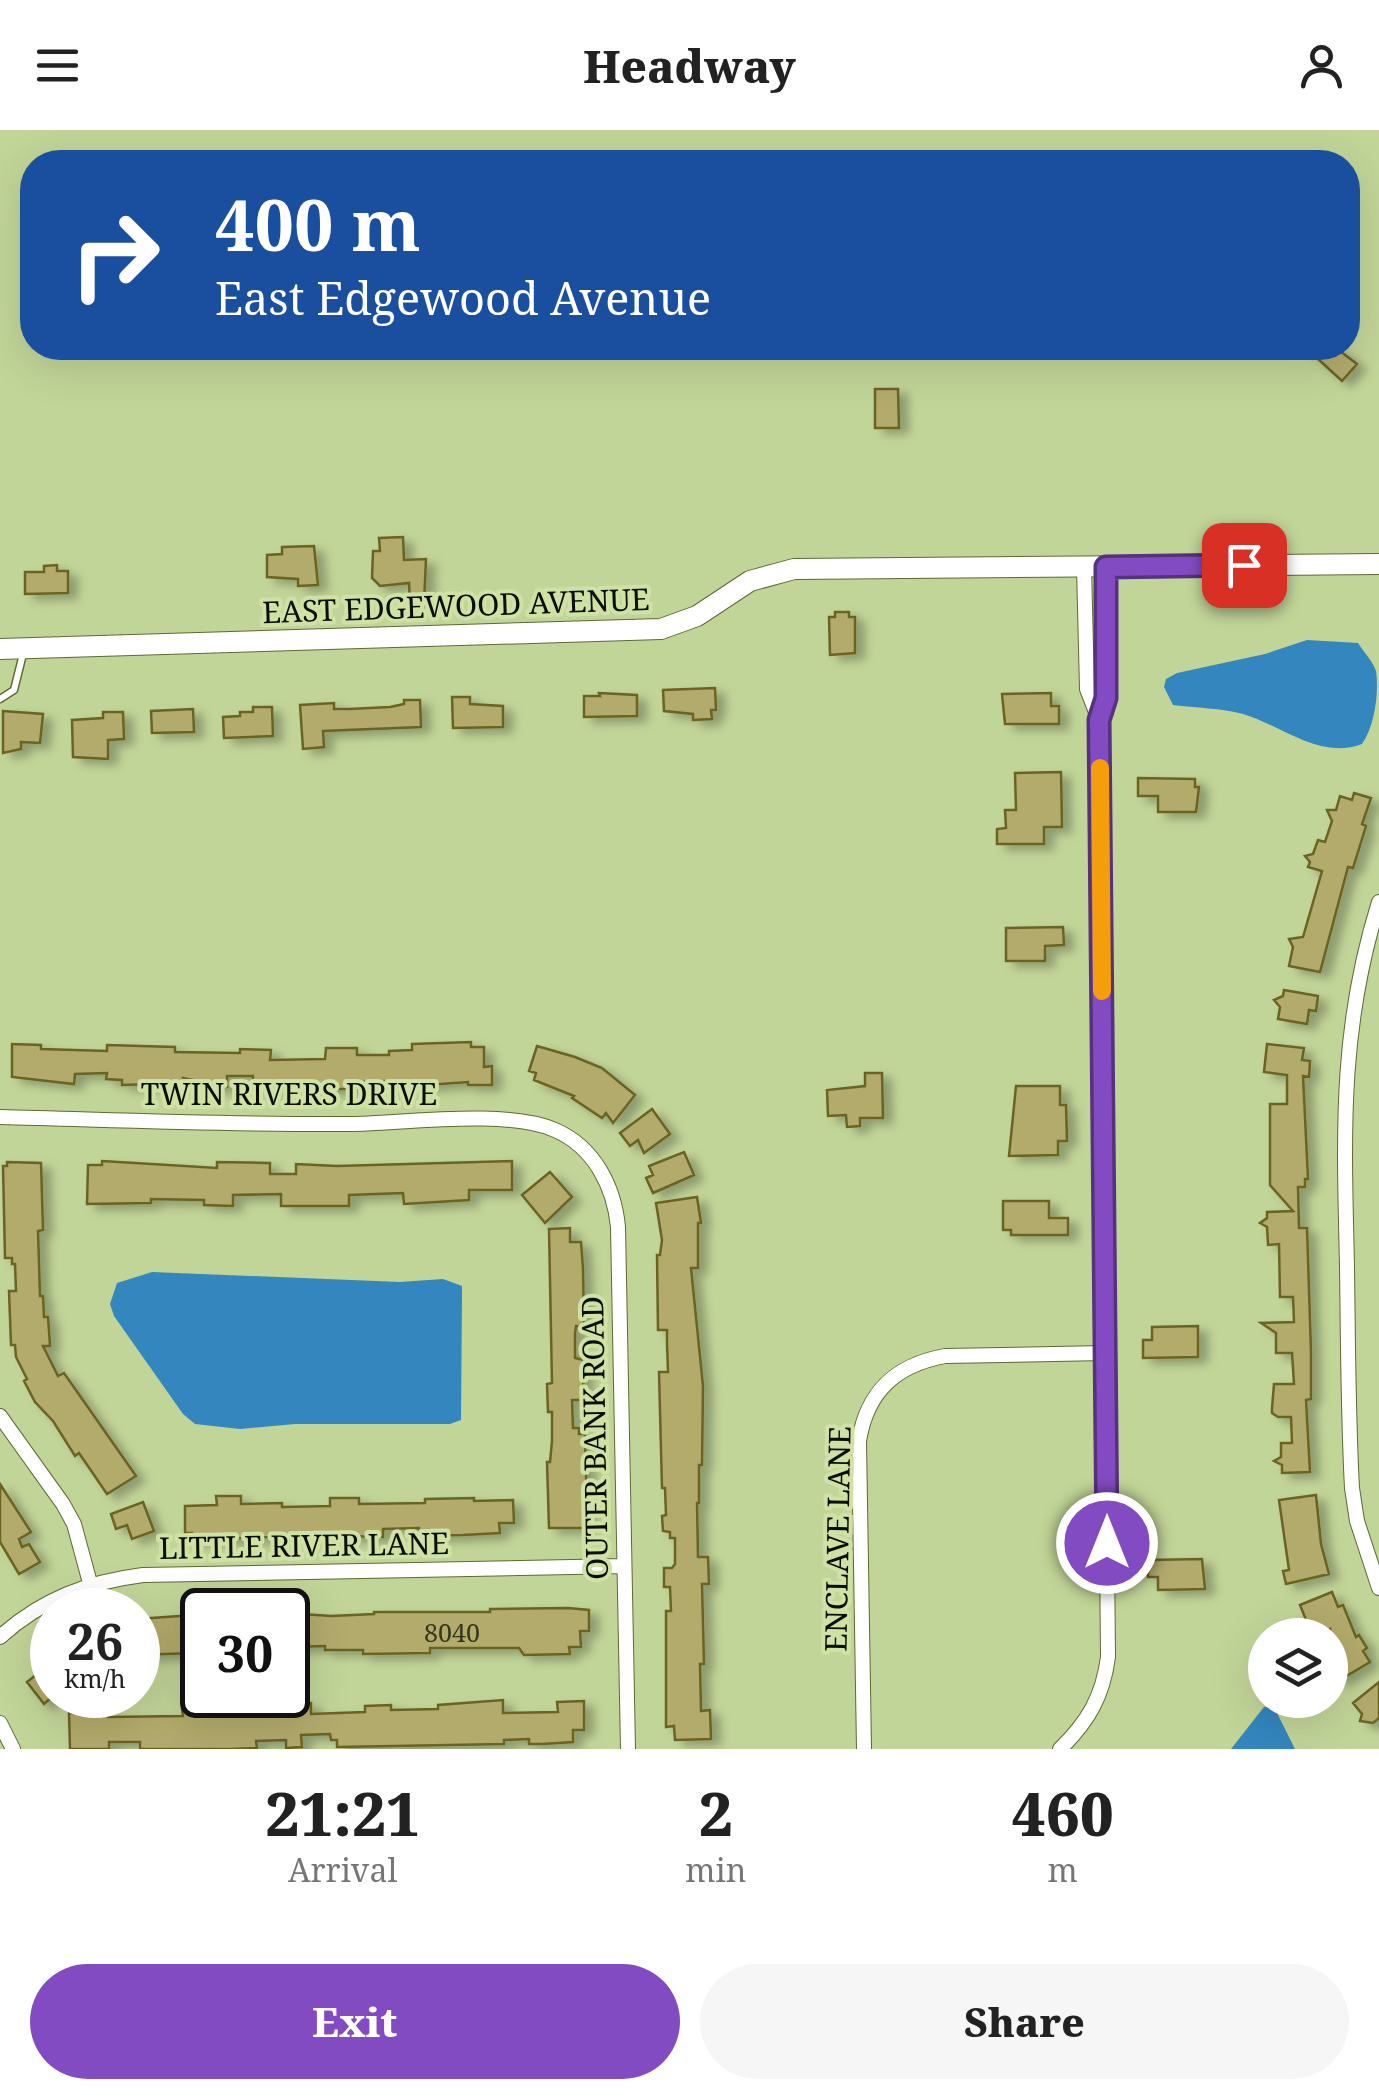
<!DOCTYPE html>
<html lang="en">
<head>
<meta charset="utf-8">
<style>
  :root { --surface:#fff; --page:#f6f6f6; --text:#222; --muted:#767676; --accent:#834bc2 }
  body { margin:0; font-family:"Noto Serif",serif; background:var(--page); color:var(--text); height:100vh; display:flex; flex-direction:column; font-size:38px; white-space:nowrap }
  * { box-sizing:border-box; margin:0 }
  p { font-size:32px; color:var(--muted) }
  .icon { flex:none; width:55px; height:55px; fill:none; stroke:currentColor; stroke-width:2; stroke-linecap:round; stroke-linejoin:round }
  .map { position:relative; height:1619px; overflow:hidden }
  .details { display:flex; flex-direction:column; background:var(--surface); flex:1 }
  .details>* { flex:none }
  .top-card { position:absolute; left:20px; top:20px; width:1340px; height:210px; border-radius:40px; box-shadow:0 10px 40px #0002; background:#1a4fa0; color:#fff; overflow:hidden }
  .buttons { position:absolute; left:1248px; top:1488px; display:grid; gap:20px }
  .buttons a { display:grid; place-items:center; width:100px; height:100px; border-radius:50%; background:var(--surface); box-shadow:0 10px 40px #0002; font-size:50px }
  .speed { position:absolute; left:30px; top:1458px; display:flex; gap:20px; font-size:50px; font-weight:700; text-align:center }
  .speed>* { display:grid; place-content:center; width:130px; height:130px; border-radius:50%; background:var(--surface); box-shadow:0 10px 40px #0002; line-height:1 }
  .speed small { font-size:25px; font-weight:400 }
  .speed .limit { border:5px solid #111; border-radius:15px; background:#fff; color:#111 }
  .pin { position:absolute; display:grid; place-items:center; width:85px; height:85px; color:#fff; margin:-42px; border-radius:20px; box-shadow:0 5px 15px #0006 }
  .me { position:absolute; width:110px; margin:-55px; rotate:0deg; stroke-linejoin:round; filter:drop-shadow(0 0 8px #0008) }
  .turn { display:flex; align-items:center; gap:35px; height:210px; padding:0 30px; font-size:45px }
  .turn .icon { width:130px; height:130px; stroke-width:2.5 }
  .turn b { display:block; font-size:70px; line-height:85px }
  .eta { display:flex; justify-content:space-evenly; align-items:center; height:170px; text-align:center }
  .eta b { font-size:60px; font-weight:800; line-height:70px }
  .action { display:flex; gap:20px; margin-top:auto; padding:20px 30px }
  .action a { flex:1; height:115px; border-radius:60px; background:var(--accent); color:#fff; font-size:40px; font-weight:800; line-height:115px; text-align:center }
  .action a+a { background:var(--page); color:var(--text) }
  header { display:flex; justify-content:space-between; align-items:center; height:130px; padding:0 30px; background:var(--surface); font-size:45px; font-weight:800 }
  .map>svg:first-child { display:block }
  .water { fill:#3386be }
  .building { fill:#b3ab6c; stroke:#6b6324; stroke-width:2.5; filter:url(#shadow) }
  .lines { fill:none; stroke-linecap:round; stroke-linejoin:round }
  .lane-casing { stroke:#5b6b32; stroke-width:9 }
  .street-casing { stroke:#5b6b32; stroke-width:16 }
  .secondary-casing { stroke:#5b6b32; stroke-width:22 }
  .lane { stroke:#fff; stroke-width:6 }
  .street { stroke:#fff; stroke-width:14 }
  .secondary { stroke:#fff; stroke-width:20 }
  .route-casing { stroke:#55317e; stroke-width:25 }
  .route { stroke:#834bc2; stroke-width:18 }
  .slow { stroke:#f59e0b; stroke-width:18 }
  .labels { text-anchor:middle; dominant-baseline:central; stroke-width:8; stroke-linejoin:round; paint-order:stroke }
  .number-label { font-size:25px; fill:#34351b }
  .street-label { font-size:30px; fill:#090e00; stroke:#cfe2a4 }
</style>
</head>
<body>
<header><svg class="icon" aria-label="menu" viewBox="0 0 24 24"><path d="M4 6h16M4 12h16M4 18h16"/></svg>Headway<svg class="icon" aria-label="person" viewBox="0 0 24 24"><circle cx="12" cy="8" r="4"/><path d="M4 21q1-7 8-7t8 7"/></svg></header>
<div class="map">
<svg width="1379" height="1619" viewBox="0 0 1379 1619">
  <defs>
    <filter id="shadow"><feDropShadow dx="9" dy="5.5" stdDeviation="5" flood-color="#0004"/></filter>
  </defs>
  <rect width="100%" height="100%" fill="#c2d598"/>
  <path class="water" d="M1307,510L1358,513C1364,522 1373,532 1376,541C1379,562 1375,596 1362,614C1319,630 1283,596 1243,584C1221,578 1196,578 1173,575L1164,557L1166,549L1177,543L1265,524Z
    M152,1142L400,1152L443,1149L462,1156V1165L461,1290L450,1294H295L240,1299L195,1294L183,1284L114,1186L110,1174L117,1153Z
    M1264,1577H1274L1295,1619H1231Z"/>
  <path class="building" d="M1306,218H1336L1357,234L1342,251Z
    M875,259H898L899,298H875Z
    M403,407L404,430L426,429L424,473H410L409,453L380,456L372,448L373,421H380L379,408Z
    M314,416L318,455L298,456V449L267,447V425L282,424V417Z
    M57,435V441H68V463L25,464V442H44V436Z
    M835,482H849V487H855V523L830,525L829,487H835Z
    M715,558L716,580H711L712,589L693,590V584L664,581L663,560Z
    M599,563L637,565V586L584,587V566H600Z
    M1051,563V576H1059V594H1005L1002,564Z
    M452,567H470V574L503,576V597L453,598Z
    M404,570H420L421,597L323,601L324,617L303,619L300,575L334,573V579H349L390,577L404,574Z
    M253,577H272L273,606L224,608L223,587L240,586V582H253Z
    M193,579L194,602L152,603L151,581Z
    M3,581L43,584L40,613L21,612V619L3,623Z
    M103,582H123L124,609L108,610V629L73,627L72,590L103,588Z
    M1061,642L1062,697H1044V714H997V699L1006,698L1005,680H1016L1015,643Z
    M1138,648L1195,649V657H1199L1196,682H1158V666H1138Z
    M1354,663L1371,668L1362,694L1366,696L1353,738L1348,737L1320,842L1289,836L1293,817L1289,809L1303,807L1322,741L1308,737L1310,732L1305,726L1313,724L1318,710L1325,712L1332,691L1327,680H1336L1340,666L1352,670Z
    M1063,797L1064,815L1045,816V831H1006V798Z
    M1284,860L1318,866L1316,881L1309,880L1307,894L1278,889L1280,877L1274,870L1283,866Z
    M471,912V917H484V937L492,936V955H468V952L412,956H384V951L357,952V959H340L252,957L253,946H227V957H208V953L183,948V953L122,955V950L106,949L107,943L75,944L74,954L12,947V914L41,915V919L107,921V915L175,917V922L240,923V919L271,920L270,930L325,929L326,918H357V925H389V921L412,920V914Z
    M1267,914L1304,918L1302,930L1310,931L1309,947L1303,946L1308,1049H1305V1057H1298L1299,1098H1307L1311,1222V1269L1306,1270L1310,1342L1282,1343V1335L1274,1331L1281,1327V1313H1292L1291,1287H1278L1272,1283V1278L1274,1254H1294L1292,1223H1276V1203L1261,1193L1294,1192L1293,1167H1280L1279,1114L1268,1115L1267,1097L1260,1093L1267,1088V1082L1293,1081L1270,1055V974H1287V945L1264,942Z
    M537,916L575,927L602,938L635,965L613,993L606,983L602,988L572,968L574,966L534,950L536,943L529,941Z
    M865,943H882L883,988H860V996L847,997L846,985L828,986L827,960L865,956Z
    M1016,956H1060V975H1066L1067,1011H1058V1025L1009,1026Z
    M652,979L670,1004L644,1023L638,1010L630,1016L620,1003Z
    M684,1022L694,1045L653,1063L646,1048L653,1045L649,1036Z
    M102,1031L217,1038V1032L270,1033V1044H296V1034L337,1036L512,1031V1060H469V1070L404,1074L403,1063L349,1065V1076H281V1064L233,1065V1076L204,1075V1070L151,1069V1073L87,1074L88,1035H102Z
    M7,1032L41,1033L43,1100L38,1101L39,1133L40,1166H43L44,1187H48L50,1216H43L58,1246L64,1243L136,1346L107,1364L79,1323L75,1326L53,1291L35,1272L24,1251L27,1249L16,1227L15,1215H11L9,1161H16L15,1134H12V1128H5L3,1036H7Z
    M550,1042L572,1067L545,1093L522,1065Z
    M697,1067L701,1093H698V1138H691L703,1256L702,1335H699V1373H697L698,1427H708L709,1454H702L704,1534H700L701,1581L710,1580L711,1609L675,1610L674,1596L666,1597V1481H671L670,1457H664V1438H672L675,1434V1408H670V1402L663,1401L662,1386L666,1385L665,1358H662L659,1242H668L667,1214V1200H658L657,1125H660L662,1110L656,1073Z
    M1003,1071H1049V1088H1068V1105H1011V1100H1003Z
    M570,1098V1112H581L583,1139L584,1196H576L575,1203V1228L584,1230L583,1270H572L573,1298H579V1304H585L587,1384H584V1398H549L547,1332H550L552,1311V1282H548L547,1254L552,1253L549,1099Z
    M1198,1196V1227L1143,1228V1210H1152V1197Z
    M0,1354L31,1402L19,1409L22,1417L29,1414L40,1432L19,1444L0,1412Z
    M1316,1365L1321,1414L1329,1444L1286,1454L1283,1441L1289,1440L1279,1370Z
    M216,1366H241V1374L282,1373V1377L330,1376V1368H359V1374L425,1373V1369L474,1368V1371L513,1370L514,1393H499L500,1403L463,1405L419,1406V1398L383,1399V1407L269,1404L270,1407L192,1410V1403H185V1376L217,1375Z
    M143,1372L154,1401L132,1409L127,1395L116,1399L111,1384Z
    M1202,1429L1205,1459L1158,1460V1447H1148V1430Z
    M1332,1462L1338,1477L1343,1475L1356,1507L1359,1505L1367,1518L1363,1521L1370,1532L1338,1551L1330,1537V1499L1312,1505L1300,1475Z
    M568,1478L589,1480V1501H580L581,1517H569L570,1524L524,1525L519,1518H430V1523L363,1524V1520H325V1516L288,1517V1483L331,1486L374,1484V1482H490V1479Z
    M193,1485L194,1523L138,1525V1489Z
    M52,1522V1567L44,1574L27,1552L41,1541L36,1535Z
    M1379,1552V1588L1373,1593L1360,1591L1362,1584L1353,1573Z
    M503,1570V1583L558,1582L557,1572L584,1571V1600H573V1612L542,1614H529V1609L504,1610V1614L337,1617V1610H331L330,1604L301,1605L302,1617L286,1618V1610L256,1611L257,1618L231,1619H140V1612H109V1619H70L69,1583L108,1582V1587L183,1586L182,1579L231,1577V1585L285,1584V1574L311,1573V1584L365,1582V1576L391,1575V1580L438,1579V1575Z"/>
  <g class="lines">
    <defs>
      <path id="lane" d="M0,569L14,560L23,524"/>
      <path id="street" d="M1084,437L1087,559L1099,590
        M1379,772C1339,900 1344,1004 1347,1136C1348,1210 1348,1284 1352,1358L1357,1391L1379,1458
        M0,987C117,990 234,995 350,994C406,993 507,979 555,1000C594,1017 614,1056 618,1097L628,1619
        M0,1286L63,1374L74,1394L90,1453
        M0,1507C42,1469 88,1452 143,1445L624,1436
        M0,1593L13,1619
        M864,1619L859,1311C867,1261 896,1235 945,1226L1105,1223
        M1060,1619C1088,1592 1103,1566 1108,1527L1099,590L1106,568V437"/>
      <path id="secondary" d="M0,519L661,499L697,486L750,451L794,439L1379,434"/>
    </defs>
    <use href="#lane" class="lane-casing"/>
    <use href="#street" class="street-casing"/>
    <use href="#secondary" class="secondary-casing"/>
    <use href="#lane" class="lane"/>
    <use href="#street" class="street"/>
    <use href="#secondary" class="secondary"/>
  </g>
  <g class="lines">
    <defs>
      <path id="route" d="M1107,1413L1099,590L1106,568V437L1244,435"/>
    </defs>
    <use href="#route" class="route-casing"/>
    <use href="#route" class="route"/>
    <path class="slow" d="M1100,638L1102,861"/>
  </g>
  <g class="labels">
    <g class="number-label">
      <text x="452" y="1502">8040</text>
    </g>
    <g class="street-label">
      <text transform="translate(456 475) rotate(-2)">EAST EDGEWOOD AVENUE</text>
      <text x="289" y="963">TWIN RIVERS DRIVE</text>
      <text transform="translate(594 1308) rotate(-91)">OUTER BANK ROAD</text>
      <text transform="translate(837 1409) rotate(-89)">ENCLAVE LANE</text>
      <text transform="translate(304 1415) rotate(-1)">LITTLE RIVER LANE</text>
    </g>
  </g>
</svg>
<div class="buttons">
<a><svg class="icon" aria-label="layers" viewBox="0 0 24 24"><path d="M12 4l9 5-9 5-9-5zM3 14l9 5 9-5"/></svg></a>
</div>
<div class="speed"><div>26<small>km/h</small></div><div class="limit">30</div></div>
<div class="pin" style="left:1244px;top:435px;background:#d93025"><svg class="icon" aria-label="arrive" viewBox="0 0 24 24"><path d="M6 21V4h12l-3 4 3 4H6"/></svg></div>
<svg class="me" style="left:1107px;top:1413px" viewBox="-20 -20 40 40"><circle r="17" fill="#834bc2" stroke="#fff" stroke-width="3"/><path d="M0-11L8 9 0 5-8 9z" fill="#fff"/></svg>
<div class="top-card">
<div class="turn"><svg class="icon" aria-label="right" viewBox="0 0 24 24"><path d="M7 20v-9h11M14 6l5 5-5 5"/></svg><div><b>400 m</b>East Edgewood Avenue</div></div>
</div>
</div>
<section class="details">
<div class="eta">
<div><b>21:21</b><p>Arrival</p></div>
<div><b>2</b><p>min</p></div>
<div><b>460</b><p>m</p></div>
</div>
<div class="action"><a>Exit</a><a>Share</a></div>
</section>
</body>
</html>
